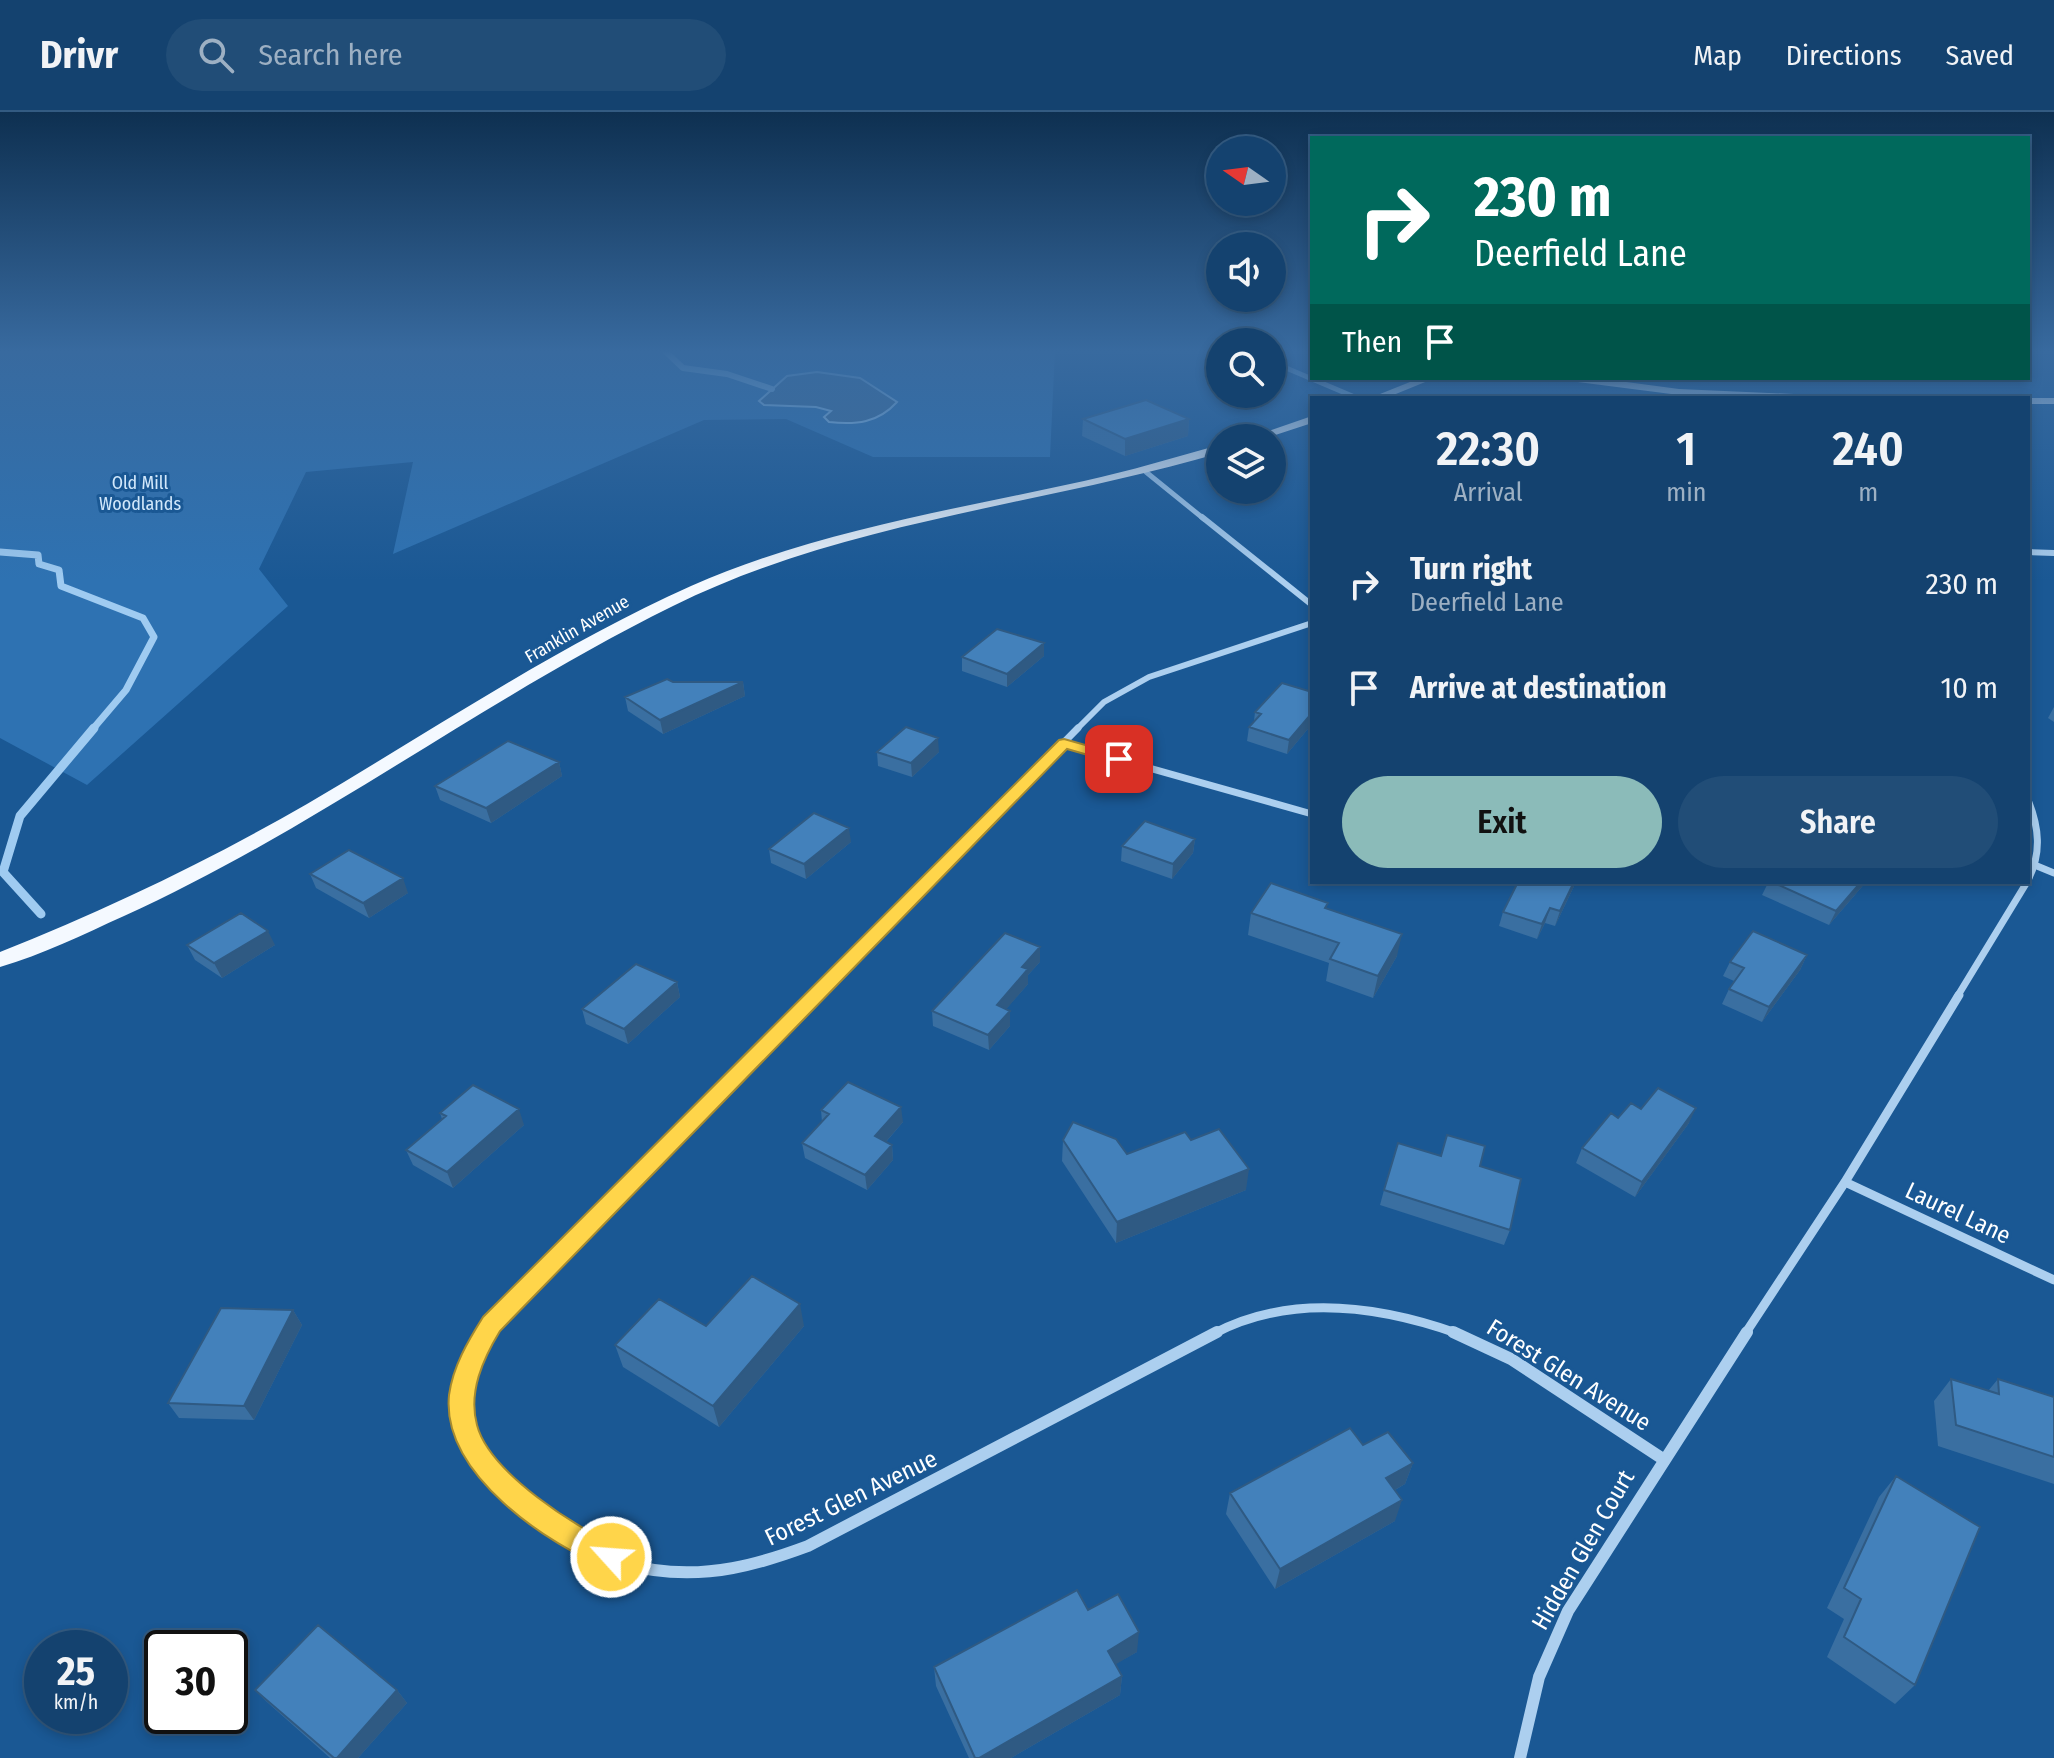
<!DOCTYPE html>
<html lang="en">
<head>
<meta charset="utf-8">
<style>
  :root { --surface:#14426f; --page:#214d77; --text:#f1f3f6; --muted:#9db0c3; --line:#335b82; --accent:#8bbbb9 }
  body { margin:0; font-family:"Fira Sans Condensed",sans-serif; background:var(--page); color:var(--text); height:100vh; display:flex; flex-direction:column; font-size:30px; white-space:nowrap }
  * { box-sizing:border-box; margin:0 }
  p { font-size:26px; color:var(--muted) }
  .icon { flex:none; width:44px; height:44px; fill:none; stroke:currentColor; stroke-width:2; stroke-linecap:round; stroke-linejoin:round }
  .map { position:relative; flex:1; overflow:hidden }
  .panel { position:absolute; left:1310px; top:284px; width:720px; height:488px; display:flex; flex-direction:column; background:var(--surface); border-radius:0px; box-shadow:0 4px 12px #0003,0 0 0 2px var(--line) }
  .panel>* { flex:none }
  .banner { position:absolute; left:1310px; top:24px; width:720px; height:244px; border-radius:0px; box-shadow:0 4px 12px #0003,0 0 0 2px var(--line); background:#00695c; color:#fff; overflow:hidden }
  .needle { width:52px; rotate:284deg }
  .fabs { position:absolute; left:1206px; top:24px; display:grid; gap:16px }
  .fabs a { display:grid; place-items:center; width:80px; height:80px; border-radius:50%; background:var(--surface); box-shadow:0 4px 12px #0003,0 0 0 2px var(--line); font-size:40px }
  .speed { position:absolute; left:24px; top:1518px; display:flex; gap:16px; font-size:40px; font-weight:700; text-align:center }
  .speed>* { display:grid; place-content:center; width:104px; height:104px; border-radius:50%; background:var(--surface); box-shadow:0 4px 12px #0003,0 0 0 2px var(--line); line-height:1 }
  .speed small { font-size:20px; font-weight:400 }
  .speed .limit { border:4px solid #111; border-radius:12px; background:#fff; color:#111 }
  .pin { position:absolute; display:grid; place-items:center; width:68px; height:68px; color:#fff; margin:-34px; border-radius:16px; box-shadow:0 4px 12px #0006 }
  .me { position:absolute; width:88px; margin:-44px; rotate:296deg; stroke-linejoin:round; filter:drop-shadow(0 0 6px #0008) }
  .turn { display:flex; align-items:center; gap:28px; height:168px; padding:0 32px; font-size:36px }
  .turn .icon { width:104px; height:104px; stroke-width:2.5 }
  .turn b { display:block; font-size:56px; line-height:68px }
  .then { display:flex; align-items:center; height:76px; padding:0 32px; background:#0003; gap:16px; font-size:30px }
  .eta { display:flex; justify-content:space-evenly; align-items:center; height:136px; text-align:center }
  .eta b { font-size:48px; font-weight:600; line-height:56px }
  .button { display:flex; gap:16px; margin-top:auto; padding:16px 32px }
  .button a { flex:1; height:92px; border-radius:48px; background:var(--accent); color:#111; font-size:32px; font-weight:600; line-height:92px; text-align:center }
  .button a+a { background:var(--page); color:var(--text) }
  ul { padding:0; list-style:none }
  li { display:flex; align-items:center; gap:24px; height:104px; padding:0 32px }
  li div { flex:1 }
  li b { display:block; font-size:30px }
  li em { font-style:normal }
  header { display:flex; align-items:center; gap:48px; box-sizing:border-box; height:112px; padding:0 40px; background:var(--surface); border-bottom:2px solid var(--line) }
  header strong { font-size:38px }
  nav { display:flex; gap:44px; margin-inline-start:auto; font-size:28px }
  .search { width:560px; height:72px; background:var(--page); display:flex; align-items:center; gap:20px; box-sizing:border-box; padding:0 28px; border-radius:44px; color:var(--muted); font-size:30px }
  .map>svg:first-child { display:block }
  .green { fill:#2e72b2; fill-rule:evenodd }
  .water { fill:#406c96; stroke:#9fcbf1; stroke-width:2 }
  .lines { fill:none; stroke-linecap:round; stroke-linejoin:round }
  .stream-far2 { stroke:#9fcbf1; stroke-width:6 }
  .stream-far1 { stroke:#9fcbf1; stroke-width:7 }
  .stream { stroke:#9fcbf1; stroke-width:9 }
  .street-far4 { stroke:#accfef; stroke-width:5 }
  .street-far3 { stroke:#accfef; stroke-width:6 }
  .street-far2 { stroke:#accfef; stroke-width:7 }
  .street-far1 { stroke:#accfef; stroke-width:9 }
  .street { stroke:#accfef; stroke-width:12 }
  .primary { fill:#f4f9ff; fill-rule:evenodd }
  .wall { fill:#3a6fa1 }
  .shaded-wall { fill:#2f5a83 }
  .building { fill:#4381bb; stroke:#2f5a83; stroke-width:2 }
  .route { fill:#ffd54a; stroke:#a68a30; stroke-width:2 }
  .labels { text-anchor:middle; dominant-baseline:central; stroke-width:6; stroke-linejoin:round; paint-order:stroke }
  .far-park-label { font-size:18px; fill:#d2e8fb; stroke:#1a5894 }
  .far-street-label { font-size:18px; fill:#fff; stroke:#1a5894 }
  .near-street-label { font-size:24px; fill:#fff; stroke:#1a5894 }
</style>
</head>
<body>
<header>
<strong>Drivr</strong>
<div class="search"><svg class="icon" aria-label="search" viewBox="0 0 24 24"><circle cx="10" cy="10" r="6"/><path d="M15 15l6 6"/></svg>Search here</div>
<nav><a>Map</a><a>Directions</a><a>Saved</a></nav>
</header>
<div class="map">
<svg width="2054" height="1646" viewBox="0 0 2054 1646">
  <rect width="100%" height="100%" fill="#1a5894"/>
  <path class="green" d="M0,239H1055L1050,345H873L786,307L704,308L393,442L413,350L306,360L259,457L288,494L87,673L0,626ZM817,260L860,266L854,312L829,310L824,305L832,299L816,295L764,293L760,289L787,264Z"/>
  <path class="water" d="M817,260L860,266L897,290C878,311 856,313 829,310L824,305L831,299L816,295L764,293L759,289L787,264Z"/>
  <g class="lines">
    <path class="stream-far2" d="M665,239L683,256L727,262L772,277"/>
    <path class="stream-far1" d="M0,440L38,443L39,452L59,458L61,474L143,506L154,525L126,578L92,618"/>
    <path class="stream" d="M41,802L3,760L20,704L94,616"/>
    <path class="street-far4" d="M1272,250L1357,286
      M1146,360L1204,407"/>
    <path class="street-far3" d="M1202,405L1312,493
      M2028,440L2054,441
      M1076,618L1104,590L1149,565L1312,511"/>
    <path class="street-far2" d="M1064,632L1312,702
      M2028,688C2039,715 2042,741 2028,768
      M2037,754L2054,761
      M814,885L1078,616
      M1957,885L2027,770"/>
    <path class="street-far1" d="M1845,1070L2054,1168
      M485,1222L491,1212L816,883
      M1213,1222C1290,1181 1380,1194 1459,1222
      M1745,1222L1845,1070L1959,883"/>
    <path class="street" d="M487,1220C473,1244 459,1271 461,1299C467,1371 589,1449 654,1458C709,1466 757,1453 808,1434L1217,1220
      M1453,1220L1511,1247L1663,1347
      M1520,1646L1539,1565L1568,1499L1747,1220"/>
    <path class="primary" d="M1420,266H1435L1386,286H1370Z
      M1565,266H1596L1679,277L1815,283L1821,286L1679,283L1570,269Z
      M2026,286H2054V292H2028Z
      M1312,304V311L1266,326H1248Z
      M1220,333V341C1039,394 844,409 673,494C484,587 316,717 124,804C84,822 42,843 0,855V840C106,798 208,749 307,692C433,618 557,534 691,474C816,419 952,398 1084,369C1130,359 1175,345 1220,333Z"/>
  </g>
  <path class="wall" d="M1083,307H1189L1188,324L1125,344L1082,324Z
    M1044,544L1007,575L962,559V545Z
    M673,570H743L745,584L663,622L628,599L625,585Z
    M1312,580V612L1287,642L1247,629L1249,615L1254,609L1255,600Z
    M2054,595V610L2048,606Z
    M877,640H939L912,665L878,654Z
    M559,650L562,664L491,711L440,688L435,674Z
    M1195,727L1193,741L1172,767L1121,749L1122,734Z
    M851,730L806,767L771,751L769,737Z
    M310,762L408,781L369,806L316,776Z
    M1518,770H1576L1555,814L1545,811L1537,827L1499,814L1503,800Z
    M1761,770H1866L1829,813L1762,783L1767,773Z
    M1327,797L1397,844L1373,886L1326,869L1329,851L1248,823L1251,801Z
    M187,833H275L222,866L195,848Z
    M1807,843L1800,858L1762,910L1722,892L1729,877L1734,869L1723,864L1730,850Z
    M1040,850L1028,863V872L1006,897L1010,899V914L989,938L933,914L932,899Z
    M677,870L680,885L628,932L586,912L582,897Z
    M821,998L903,1010L886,1030L892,1033L893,1048L867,1078L805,1046L802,1031L822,1010Z
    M440,1001L524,1013L453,1076L413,1053L406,1038L442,1007Z
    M1618,1006L1689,1011L1635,1085L1576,1051L1582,1036Z
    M1063,1028L1127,1042L1191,1028L1246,1078L1116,1131L1062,1049Z
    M1441,1044L1510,1118L1504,1133L1380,1093L1384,1078Z
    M293,1198L302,1213L254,1308L179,1306L168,1291Z
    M706,1214H804L719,1315L623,1255L615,1233Z
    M1951,1267L1988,1279L1998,1267L2054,1285V1372L1938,1334L1934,1289Z
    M1363,1333L1413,1351L1405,1372L1395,1378V1409L1275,1477L1226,1402L1230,1381Z
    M1896,1364L1915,1573L1895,1592L1827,1545L1844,1507L1827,1496L1879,1385Z
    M1088,1498L1137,1540L1115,1552L1122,1564L1120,1583L1011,1646H969L936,1574L934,1555Z
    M255,1578H397L407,1591L358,1646H330L267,1590Z"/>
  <path class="shaded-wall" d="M1189,307L1188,324L1125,344V327Z
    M1044,531V544L1007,575V562Z
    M743,570L745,584L663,622L660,608Z
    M1312,601V612L1287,642L1289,628Z
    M938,626L939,640L912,665L911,651Z
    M559,650L562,664L491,711L486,696Z
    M849,716L851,730L806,767L804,752Z
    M1195,727L1193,741L1172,767L1173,752Z
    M403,766L408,781L369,806L363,791Z
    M1574,770H1576L1555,814L1560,799Z
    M1861,770H1866L1829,813L1836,799Z
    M1550,796L1545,811L1537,827L1542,812Z
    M268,819L275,833L222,866L214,851Z
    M1402,822L1397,844L1373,886L1378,864Z
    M1040,835V850L1028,863V872L997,908V893L1022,855Z
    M1807,843L1800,858L1762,910L1769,895Z
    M677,870L680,885L628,932L624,917Z
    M1010,899V914L989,938L988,923Z
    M901,995L903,1010L877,1040L875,1024Z
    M1696,996L1689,1011L1635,1085L1642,1070Z
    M519,997L524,1013L453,1076L447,1060Z
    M892,1033L893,1048L867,1078L865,1063Z
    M1249,1057L1246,1078L1116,1131L1117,1110Z
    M800,1192L804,1214L719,1315L713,1294Z
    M293,1198L302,1213L254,1308L244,1294Z
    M1413,1351L1405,1372L1379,1387L1386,1366Z
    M1402,1388L1395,1409L1275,1477L1280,1457Z
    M1139,1520L1137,1540L1106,1558L1108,1539Z
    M1122,1564L1120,1583L1011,1646H979Z
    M397,1578L407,1591L358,1646H337Z"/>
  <path class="building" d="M1146,288L1189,307L1125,327L1083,307Z
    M997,517L1044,531L1007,562L962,545Z
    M667,567L673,570H743L660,608L625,585Z
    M1282,571L1312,580V601L1289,628L1249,615L1261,602L1255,600Z
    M906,615L938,626L911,651L877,640Z
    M508,629L559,650L486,696L435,674Z
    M814,701L849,716L804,752L769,737Z
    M1145,709L1195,727L1173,752L1122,734Z
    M349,738L403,766L363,791L310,762Z
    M1518,770H1574L1560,799L1550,796L1542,812L1503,800Z
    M1772,770H1861L1836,799Z
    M1271,771L1328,791L1325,796L1402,822L1378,864L1330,847L1339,831L1251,801Z
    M241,801L268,819L214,851L187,833Z
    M1753,819L1807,843L1769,895L1729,877L1744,856L1730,850Z
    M1005,821L1040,835L1022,855L1028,857L997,893L1010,899L988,923L932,899Z
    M636,852L677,870L624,917L582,897Z
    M848,970L901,995L875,1024L892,1033L865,1063L802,1031L829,1002L821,998Z
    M473,973L519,997L447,1060L406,1038L446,1004L440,1001Z
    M1658,976L1696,996L1642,1070L1582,1036L1611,1001L1618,1006L1631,991L1641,997Z
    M1073,1010L1116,1027L1127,1042L1185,1020L1191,1028L1219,1017L1249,1057L1117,1110L1063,1028Z
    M1447,1023L1485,1034L1480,1054L1521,1067L1510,1118L1384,1078L1398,1031L1441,1044Z
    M752,1164L800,1192L713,1294L615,1233L659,1187L706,1214Z
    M221,1196L293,1198L244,1294L168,1291Z
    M1951,1267L1999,1282L1998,1267L2054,1285V1345L1956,1313Z
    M1350,1316L1363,1333L1388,1320L1413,1351L1386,1366L1402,1388L1280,1457L1230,1381Z
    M1896,1364L1980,1415L1915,1573L1844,1525L1861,1487L1844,1476Z
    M1077,1478L1088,1498L1118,1482L1139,1520L1108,1539L1122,1564L979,1646H975L934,1555Z
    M318,1513L397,1578L337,1646H334L255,1578Z"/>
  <linearGradient id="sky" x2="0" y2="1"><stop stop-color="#0e3051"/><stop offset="0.51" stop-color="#386a9f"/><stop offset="1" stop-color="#386a9f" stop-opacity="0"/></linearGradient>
  <rect width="2054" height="469" fill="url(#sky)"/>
  <path class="route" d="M1064,627L1125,644L1127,647L1119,652L1067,637L500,1219C483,1247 468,1280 477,1313C489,1360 578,1418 621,1435L625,1445L621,1454L611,1458C548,1433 441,1362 449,1283C453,1254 468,1229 483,1205L1059,628Z"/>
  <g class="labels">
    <g class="far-park-label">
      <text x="140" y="371">Old Mill<tspan x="140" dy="21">Woodlands</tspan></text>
    </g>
    <g class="far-street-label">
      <text transform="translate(577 517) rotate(-30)">Franklin Avenue</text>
    </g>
    <g class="near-street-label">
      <text transform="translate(1958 1101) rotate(25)">Laurel Lane</text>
      <text transform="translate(1569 1263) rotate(32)">Forest Glen Avenue</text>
      <text transform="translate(851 1386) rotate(-26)">Forest Glen Avenue</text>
      <text transform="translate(1583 1438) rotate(-60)">Hidden Glen Court</text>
    </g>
  </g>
</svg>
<div class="fabs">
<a><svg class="needle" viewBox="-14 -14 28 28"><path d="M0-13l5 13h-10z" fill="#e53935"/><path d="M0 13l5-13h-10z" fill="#9db0c3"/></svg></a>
<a><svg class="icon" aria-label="sound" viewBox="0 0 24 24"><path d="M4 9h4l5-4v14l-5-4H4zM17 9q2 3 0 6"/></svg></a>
<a><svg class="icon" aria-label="search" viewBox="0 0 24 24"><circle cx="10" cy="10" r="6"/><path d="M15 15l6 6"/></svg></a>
<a><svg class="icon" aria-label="layers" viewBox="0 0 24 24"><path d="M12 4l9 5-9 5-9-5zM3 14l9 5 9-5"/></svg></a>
</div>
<div class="speed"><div>25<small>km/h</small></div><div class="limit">30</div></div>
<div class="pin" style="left:1119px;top:647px;background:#d93025"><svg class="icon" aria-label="arrive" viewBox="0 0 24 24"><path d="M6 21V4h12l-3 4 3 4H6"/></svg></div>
<svg class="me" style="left:611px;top:1445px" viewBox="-20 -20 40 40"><circle r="17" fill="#ffd54a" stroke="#fff" stroke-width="3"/><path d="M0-11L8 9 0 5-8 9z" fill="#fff"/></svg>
<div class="banner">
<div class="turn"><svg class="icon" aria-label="right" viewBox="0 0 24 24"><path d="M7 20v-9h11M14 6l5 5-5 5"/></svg><div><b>230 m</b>Deerfield Lane</div></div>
<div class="then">Then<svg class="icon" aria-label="arrive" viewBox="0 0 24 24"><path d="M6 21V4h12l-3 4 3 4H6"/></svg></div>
</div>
<section class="panel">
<div class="eta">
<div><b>22:30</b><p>Arrival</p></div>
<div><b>1</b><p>min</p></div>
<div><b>240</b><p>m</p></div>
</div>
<ul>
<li><svg class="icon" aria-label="right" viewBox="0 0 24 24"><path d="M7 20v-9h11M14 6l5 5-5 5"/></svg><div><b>Turn right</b><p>Deerfield Lane</p></div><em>230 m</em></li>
<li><svg class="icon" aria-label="arrive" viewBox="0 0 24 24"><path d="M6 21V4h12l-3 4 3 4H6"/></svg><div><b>Arrive at destination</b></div><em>10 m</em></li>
</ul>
<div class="button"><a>Exit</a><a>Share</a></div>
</section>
</div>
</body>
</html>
